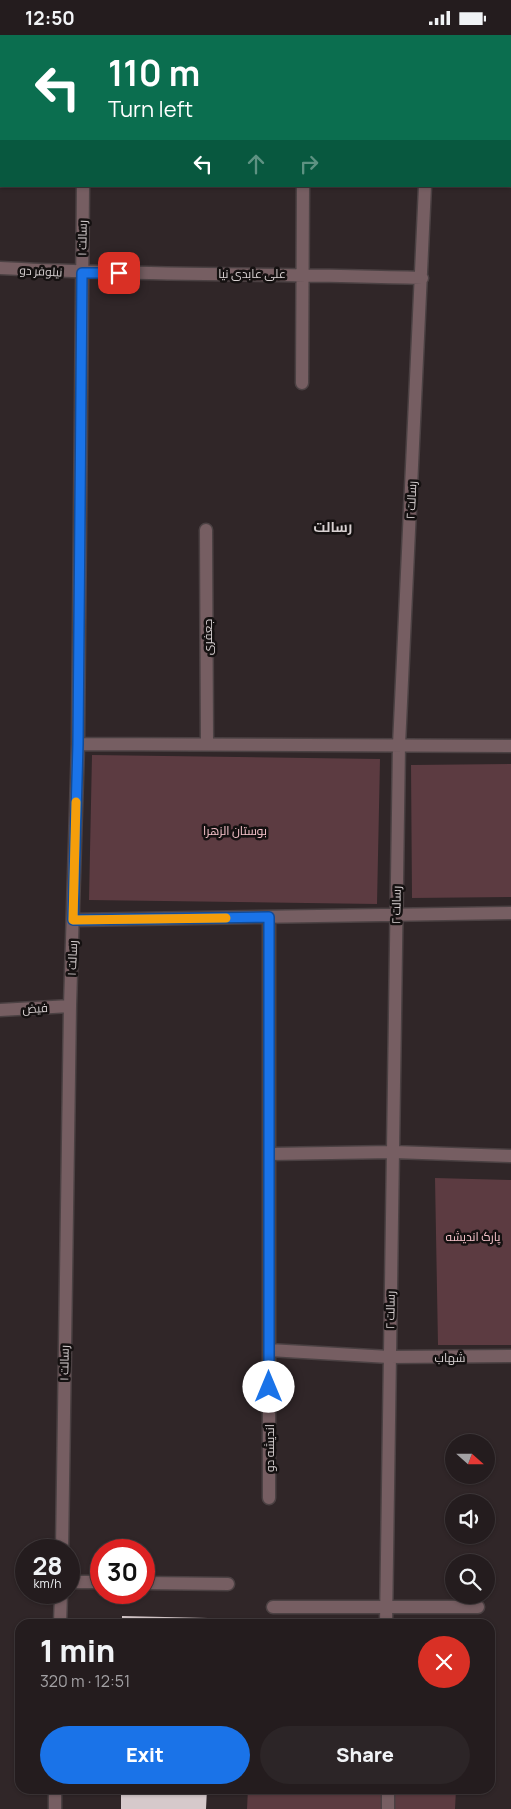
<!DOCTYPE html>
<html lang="en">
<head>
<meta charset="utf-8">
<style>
  :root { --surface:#241c1e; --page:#2c2527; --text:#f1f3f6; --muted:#a3a1a4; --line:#413a3c; --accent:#1a73e8 }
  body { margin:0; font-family:Manrope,Cairo,sans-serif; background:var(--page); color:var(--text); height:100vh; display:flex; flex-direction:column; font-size:19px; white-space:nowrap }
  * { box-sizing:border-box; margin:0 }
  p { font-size:16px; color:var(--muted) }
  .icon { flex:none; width:28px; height:28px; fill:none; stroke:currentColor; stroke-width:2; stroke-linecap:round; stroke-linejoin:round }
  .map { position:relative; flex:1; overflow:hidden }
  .details { position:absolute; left:15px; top:1584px; width:480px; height:175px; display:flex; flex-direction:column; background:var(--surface); border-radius:15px; box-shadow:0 1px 4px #0004,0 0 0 1px var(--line) }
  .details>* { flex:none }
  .banner { position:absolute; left:0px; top:0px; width:511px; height:152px; box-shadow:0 1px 4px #0004,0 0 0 1px var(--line); background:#0b6e4f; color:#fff; overflow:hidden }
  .needle { width:32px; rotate:111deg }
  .tools { position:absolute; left:445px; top:1399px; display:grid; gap:10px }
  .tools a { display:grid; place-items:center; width:50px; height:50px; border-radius:50%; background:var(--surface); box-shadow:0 1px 4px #0004,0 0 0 1px var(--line); font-size:25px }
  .speed { position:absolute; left:15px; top:1504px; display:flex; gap:10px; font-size:25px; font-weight:700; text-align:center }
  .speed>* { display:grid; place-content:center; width:65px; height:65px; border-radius:50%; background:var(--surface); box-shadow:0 1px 4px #0004,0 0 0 1px var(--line); line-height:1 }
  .speed small { font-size:12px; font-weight:400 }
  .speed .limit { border:8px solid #d22; background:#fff; color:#111 }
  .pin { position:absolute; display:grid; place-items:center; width:42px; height:42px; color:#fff; margin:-21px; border-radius:10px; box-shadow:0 2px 8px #0006 }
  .me { position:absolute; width:55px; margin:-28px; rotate:0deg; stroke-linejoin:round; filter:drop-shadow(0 0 4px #0008) }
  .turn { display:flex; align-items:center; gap:18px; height:105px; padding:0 25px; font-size:22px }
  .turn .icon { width:65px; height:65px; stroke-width:2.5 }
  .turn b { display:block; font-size:35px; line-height:42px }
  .lanes { display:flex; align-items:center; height:48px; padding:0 25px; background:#0003; justify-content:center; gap:25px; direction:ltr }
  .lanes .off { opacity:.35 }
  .round { display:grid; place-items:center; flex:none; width:52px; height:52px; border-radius:26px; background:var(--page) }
  .summary { display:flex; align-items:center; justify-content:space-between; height:85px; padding:0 25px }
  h1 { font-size:30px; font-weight:800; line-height:38px }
  .cta { display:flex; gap:10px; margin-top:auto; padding:10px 25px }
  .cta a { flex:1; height:58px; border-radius:30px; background:var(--accent); color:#fff; font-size:20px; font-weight:800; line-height:58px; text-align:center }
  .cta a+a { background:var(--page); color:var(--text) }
  .status { display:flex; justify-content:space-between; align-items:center; height:35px; padding:0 25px; background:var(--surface); direction:ltr }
  .status svg { height:14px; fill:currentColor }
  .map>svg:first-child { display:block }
  .green { fill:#5c3b41 }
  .building { fill:#d6c9cb }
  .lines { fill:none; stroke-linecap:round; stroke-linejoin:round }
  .minor-casing { stroke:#4b4143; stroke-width:15 }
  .minor { stroke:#765e62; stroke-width:12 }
  .route-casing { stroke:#114b97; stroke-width:12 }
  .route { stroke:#1a73e8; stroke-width:9 }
  .slow { stroke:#f59e0b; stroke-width:9 }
  .labels { text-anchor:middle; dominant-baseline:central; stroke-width:5; stroke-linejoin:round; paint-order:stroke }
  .street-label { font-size:12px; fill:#d8d1d2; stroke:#151111 }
  .park-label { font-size:12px; fill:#f8c4cc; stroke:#151111 }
  .neighbourhood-label { font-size:14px; font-weight:bold; fill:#d8d1d2; stroke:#151111 }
</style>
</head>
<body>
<div class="status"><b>12:50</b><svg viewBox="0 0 49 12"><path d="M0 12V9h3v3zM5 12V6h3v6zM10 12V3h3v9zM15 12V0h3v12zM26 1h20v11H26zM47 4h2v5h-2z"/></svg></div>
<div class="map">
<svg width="511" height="1774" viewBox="0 0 511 1774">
  <rect width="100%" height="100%" fill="#302628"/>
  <path class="green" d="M92,720L380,724L377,869L89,865Z
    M511,729V862L412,863L411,730Z
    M435,1143L511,1145V1310H438Z
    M248,1754H456L455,1774H247Z"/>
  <path class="building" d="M122,1581L208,1583L207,1589H122Z
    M121,1754H207L206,1774H121Z"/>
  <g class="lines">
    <defs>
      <path id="minor" d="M85,1V0
        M310,1V0
        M499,1V0
        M0,233C140,241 281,238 422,243
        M302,348L303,151
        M206,495L207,709
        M78,709L511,711
        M73,885L511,878
        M0,975L70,971
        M269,1119L393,1117L511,1121
        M269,1315L389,1322L511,1321
        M269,1463V882
        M62,1515L70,971L78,709L83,151
        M69,1547H101
        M144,1548L228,1549
        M273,1572H478
        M60,1589L61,1558
        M386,1589L399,710L425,151
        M388,1754V1774
        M55,1774V1754"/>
    </defs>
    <use href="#minor" class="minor-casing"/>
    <use href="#minor" class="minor"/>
  </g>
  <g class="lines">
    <defs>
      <path id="route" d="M119,238H82L78,709L73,885L269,882V1352"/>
    </defs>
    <use href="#route" class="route-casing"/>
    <use href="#route" class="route"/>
    <path class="slow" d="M76,767L73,885L226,883"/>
  </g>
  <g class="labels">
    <g class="street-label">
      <text transform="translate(82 203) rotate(-89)">رسالت ۱</text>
      <text transform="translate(41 236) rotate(3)">نیلوفر دو</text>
      <text x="252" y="238">علی عابدی نیا</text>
      <text transform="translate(411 465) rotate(-87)">رسالت ۲</text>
      <text transform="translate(207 602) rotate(-90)">جعفری</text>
      <text transform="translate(396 870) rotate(-89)">رسالت ۲</text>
      <text transform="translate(72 923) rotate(-88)">رسالت ۱</text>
      <text transform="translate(35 973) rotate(-3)">فیض</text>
      <text transform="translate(390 1275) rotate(-89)">رسالت ۲</text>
      <text x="450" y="1322">شهاب</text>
      <text transform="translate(64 1328) rotate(-89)">رسالت ۱</text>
      <text transform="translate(269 1413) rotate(-90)">اندیشه دو</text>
    </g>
    <g class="park-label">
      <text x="235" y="795">بوستان الزهرا</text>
      <text x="473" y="1201">پارک اندیشه</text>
    </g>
    <g class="neighbourhood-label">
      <text x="333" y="491">رسالت</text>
    </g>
  </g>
</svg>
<div class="tools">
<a><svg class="needle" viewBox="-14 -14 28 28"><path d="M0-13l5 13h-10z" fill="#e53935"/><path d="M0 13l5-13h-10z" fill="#a3a1a4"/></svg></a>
<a><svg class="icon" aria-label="sound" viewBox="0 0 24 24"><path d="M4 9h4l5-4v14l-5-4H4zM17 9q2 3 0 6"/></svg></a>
<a><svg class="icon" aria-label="search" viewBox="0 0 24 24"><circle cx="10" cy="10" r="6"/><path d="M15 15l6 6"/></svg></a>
</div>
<div class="speed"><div>28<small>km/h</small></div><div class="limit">30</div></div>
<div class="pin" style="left:119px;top:238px;background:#d93025"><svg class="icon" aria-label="arrive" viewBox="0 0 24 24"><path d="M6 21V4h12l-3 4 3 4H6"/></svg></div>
<svg class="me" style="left:269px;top:1352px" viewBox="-20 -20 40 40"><circle r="19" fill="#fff"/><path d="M0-13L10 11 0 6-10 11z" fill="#1a73e8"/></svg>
<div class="banner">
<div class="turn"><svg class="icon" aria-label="left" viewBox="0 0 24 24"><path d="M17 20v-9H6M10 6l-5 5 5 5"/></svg><div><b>110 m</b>Turn left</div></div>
<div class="lanes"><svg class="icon" aria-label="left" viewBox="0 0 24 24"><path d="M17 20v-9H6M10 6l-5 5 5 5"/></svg><svg class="icon off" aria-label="ahead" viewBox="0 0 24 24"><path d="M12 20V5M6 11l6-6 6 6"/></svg><svg class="icon off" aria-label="right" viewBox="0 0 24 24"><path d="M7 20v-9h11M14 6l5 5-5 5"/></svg></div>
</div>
<section class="details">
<div class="summary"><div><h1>1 min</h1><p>320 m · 12:51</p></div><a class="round" style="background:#d93025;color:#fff"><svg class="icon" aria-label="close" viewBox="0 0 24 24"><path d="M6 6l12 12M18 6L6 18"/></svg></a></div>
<div class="cta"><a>Exit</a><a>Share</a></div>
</section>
</div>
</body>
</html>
